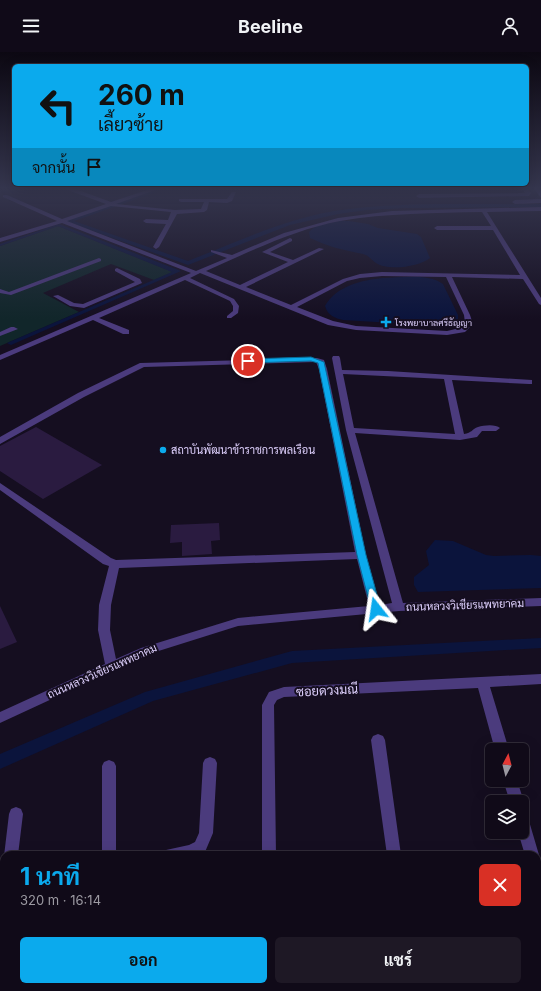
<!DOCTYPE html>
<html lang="th">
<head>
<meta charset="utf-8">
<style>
  :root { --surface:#100a18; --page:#1e1825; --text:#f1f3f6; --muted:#9c9aa2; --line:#302b37; --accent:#0baaed }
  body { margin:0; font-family:Inter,Sarabun,sans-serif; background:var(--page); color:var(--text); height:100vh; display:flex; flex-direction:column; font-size:15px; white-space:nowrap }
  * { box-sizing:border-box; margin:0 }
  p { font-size:13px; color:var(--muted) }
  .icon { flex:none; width:22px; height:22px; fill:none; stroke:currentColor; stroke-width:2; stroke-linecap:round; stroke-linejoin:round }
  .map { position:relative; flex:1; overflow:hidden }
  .sheet { position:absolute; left:0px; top:799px; width:541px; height:140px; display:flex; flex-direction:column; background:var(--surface); border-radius:12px 12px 0 0; box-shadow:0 4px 16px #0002,0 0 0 1px var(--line) }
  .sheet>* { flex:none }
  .hud { position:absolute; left:12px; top:12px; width:517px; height:122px; border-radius:6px; box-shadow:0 4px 16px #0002,0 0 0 1px var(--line); background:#0baaed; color:#111; overflow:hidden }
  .needle { width:26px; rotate:7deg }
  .tools { position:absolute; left:485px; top:691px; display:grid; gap:8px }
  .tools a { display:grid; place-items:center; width:44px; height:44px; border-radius:6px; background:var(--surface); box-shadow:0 4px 16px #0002,0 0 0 1px var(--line); font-size:20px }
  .pin { position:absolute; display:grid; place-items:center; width:34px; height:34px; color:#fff; margin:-17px; border:2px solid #fff; border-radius:50%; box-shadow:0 1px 4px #0007 }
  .me { position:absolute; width:44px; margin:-22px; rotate:345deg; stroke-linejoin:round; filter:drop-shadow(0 0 3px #0008) }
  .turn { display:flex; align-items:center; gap:14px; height:84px; padding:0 20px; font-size:18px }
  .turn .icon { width:52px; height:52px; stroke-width:2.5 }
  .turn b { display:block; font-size:28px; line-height:34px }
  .then { display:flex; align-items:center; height:38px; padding:0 20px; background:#0003; gap:8px; font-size:15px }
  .round { display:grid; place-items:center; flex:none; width:42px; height:42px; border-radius:6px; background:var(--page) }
  .overview { display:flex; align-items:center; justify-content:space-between; height:68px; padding:0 20px }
  h1 { font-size:24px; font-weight:700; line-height:30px; color:var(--accent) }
  .button { display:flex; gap:8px; margin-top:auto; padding:8px 20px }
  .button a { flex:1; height:46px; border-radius:6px; background:var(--accent); color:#111; font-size:16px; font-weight:700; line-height:46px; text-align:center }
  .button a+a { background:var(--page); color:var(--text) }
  header { display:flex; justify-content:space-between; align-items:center; height:52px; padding:0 20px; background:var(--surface); font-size:18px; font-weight:700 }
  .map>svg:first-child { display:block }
  .green { fill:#11262a }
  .water { fill:#0b143c }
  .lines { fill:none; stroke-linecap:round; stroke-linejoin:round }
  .canal { fill:#0b143c; fill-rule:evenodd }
  .building { fill:#2a1b40 }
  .minor { fill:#4b3b7d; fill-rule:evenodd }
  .route { fill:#0baaed; stroke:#076e9a }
  .poi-dot { fill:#0baaed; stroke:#150e20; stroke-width:1.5 }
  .labels { text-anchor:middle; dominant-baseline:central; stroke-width:4; stroke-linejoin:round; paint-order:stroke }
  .far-poi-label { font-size:9px; fill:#ded0fd; stroke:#150e20; text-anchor:start }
  .poi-label { font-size:11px; fill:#ded0fd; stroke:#150e20; text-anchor:start }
  .street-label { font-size:11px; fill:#ded0fd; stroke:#150e20 }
  .near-street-label { font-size:13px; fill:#ded0fd; stroke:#150e20 }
</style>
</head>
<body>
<header><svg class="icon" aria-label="menu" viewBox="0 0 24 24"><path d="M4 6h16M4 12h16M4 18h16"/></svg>Beeline<svg class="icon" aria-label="person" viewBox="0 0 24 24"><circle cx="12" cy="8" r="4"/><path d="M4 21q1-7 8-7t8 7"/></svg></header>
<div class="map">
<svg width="541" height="939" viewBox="0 0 541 939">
  <rect width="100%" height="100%" fill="#150e20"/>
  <path class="green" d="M58,174L173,220L154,228L111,212L43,241L79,260L0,294V194Z"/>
  <path class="water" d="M164,135H170L74,169L188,209C236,190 283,168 334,159C401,149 474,153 541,152V155L404,156L367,158L338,162L290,173L188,213L65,169Z
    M339,169H349L368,172L378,176L417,182L421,185L430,206C419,215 388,219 376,211C371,208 370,204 363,202C343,198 329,195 310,186L309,180C316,172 329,171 339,169Z
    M59,172L181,219L11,293L7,291L172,220L58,174L0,194V192Z
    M383,226C401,226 427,221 443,232L458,263V267L442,274L343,268C335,266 328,264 325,254C336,234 362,228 383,226Z
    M435,488L453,489L486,503L494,504L531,503L541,504V536L418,540L414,533V525L429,513L426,499Z"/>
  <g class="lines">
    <path class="canal" d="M541,586V596L292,611L153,649L0,717V702L145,640L292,599Z"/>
  </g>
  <path class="building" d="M36,375L102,413L43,447L0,419V394Z
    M219,471L220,488L211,489L212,502L182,504V490L170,491L171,473Z
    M0,554L17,590L0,597Z"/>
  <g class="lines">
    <path class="minor" d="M64,135H70L111,150L156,135H164L116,152L175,158L201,157L204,150H181L179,149V147H227L232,140H236L232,149L227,151L209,150L207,158L204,160L177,162L159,195L156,197L153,195L166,172L146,171L143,169L146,167L168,168L171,160L111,154L67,169L196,219L227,206L211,200V198L232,203L284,181L338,166L392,159L541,155V159L487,160L541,246V253L539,252L523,227L452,225L470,263L473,272L465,280L447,283L356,278L328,273L200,221L190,226L234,247L239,254L238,261L231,266H227V264L233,259V254L230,249L185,228L99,266L129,278V282H123L93,268L0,308V303L191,221L62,171L0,190V186L57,169L3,145V143H7L62,167L106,152L65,137ZM482,160L491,174H437L434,176L437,178H493L520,223L382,220L360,222L343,227L291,253L246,235L324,197L319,196L293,208L270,200L292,189V187L290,186L262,200L288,210L240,233L206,219C249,200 293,178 340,169C387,161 434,161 482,160ZM382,224L446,225L464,263L465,271L460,276L447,279L356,274L333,269L297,255L347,229L360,226Z
      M521,135H526L531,141L529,144L419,146L416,144L419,142L525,141Z
      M533,135H538L541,140V146Z
      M541,147V151L515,152L512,150L515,148Z
      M99,206L101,207V209L11,243L0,241V237L9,240Z
      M117,216L140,227L142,231L84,256L70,254L53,244L58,243L74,251L83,252L135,230L115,219V217Z
      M11,275H14L18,277L0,284V280Z
      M333,304H339L340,306L342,318L388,319L532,328V332H529L452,328L464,382C472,381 472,377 478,375C484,373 496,372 500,376L496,379H482L477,385L460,388L355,381L403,551L541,546V554L399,559L238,574L149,602L0,671V660L105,612L98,578L99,553L109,514L103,512L0,438V431L111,506L116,508L355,500L319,317L316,310L144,315L84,345L0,392V385L78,341L140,311L317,306L324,308L327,317L366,503L380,553L392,551L346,378L332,306ZM343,322L444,327L455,382L354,376ZM357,507L369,554L238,566L141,596L116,607L110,578L111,553L119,516Z
      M541,622V632L490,635L509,698H495L478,636L284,645L277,648L274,653L276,803H262V653L269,640L284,635Z
      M378,682L383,684L385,688L401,803H387L371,688L373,684Z
      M210,705L215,707L217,711L213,781L205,800L199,803H164L166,798L189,793L195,790L199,781L203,711L205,707Z
      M109,708L114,710L116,714V803H102V714L104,710Z
      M503,728H517L524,750L522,755V750H510Z
      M16,755L21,757L23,762L18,803L4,804L9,762L11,757Z
      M522,762L527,764L529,769L539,803L537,808V803H525L518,780H522Z
      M537,813L541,815V843L537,841Z
      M4,823V839L0,840V824Z
      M4,859V914L0,915V861Z
      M4,928V935H27L26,939H0V929Z
      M261,935H277V939H261Z
      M405,935H421L422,939H406Z"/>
  </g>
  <linearGradient id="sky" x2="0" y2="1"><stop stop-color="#0c0812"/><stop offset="0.51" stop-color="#35364e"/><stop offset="1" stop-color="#35364e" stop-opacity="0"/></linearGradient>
  <rect width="541" height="267" fill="url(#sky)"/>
  <path class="route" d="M311,305L324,310L366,503L381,557L379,560H372L371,557L357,503L318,311L311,309L248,311L244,309L248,307Z"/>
  <g class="poi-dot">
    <path d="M384 264h4v4h4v4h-4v4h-4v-4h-4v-4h4z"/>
    <circle cx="163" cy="398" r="4"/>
  </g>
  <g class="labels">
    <g class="far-poi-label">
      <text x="395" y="270">โรงพยาบาลศรีธัญญา</text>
    </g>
    <g class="poi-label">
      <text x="171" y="398">สถาบันพัฒนาข้าราชการพลเรือน</text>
    </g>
    <g class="street-label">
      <text transform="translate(465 553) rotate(-2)">ถนนหลวงวิเชียรแพทยาคม</text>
      <text transform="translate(102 619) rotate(-24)">ถนนหลวงวิเชียรแพทยาคม</text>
    </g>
    <g class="near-street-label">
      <text transform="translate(327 638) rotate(-3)">ซอยดวงมณี</text>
    </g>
  </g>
</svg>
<div class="tools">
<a><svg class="needle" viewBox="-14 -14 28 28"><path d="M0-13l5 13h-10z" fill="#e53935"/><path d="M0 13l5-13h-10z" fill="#9c9aa2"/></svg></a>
<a><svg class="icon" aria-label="layers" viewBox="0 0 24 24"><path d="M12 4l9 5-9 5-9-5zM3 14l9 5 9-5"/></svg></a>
</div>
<div class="pin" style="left:248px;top:309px;background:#d93025"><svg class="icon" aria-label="arrive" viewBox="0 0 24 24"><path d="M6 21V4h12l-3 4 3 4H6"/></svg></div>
<svg class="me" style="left:376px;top:557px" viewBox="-20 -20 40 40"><path d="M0-17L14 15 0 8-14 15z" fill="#0baaed" stroke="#fff" stroke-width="4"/></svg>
<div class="hud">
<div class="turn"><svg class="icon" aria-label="left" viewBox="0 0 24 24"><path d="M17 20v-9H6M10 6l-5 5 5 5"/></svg><div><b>260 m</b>เลี้ยวซ้าย</div></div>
<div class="then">จากนั้น<svg class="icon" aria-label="arrive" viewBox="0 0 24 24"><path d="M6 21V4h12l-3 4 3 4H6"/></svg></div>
</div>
<section class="sheet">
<div class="overview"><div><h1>1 นาที</h1><p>320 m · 16:14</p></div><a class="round" style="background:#d93025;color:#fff"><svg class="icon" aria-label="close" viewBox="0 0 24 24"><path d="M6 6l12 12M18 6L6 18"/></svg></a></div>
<div class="button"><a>ออก</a><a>แชร์</a></div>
</section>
</div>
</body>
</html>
